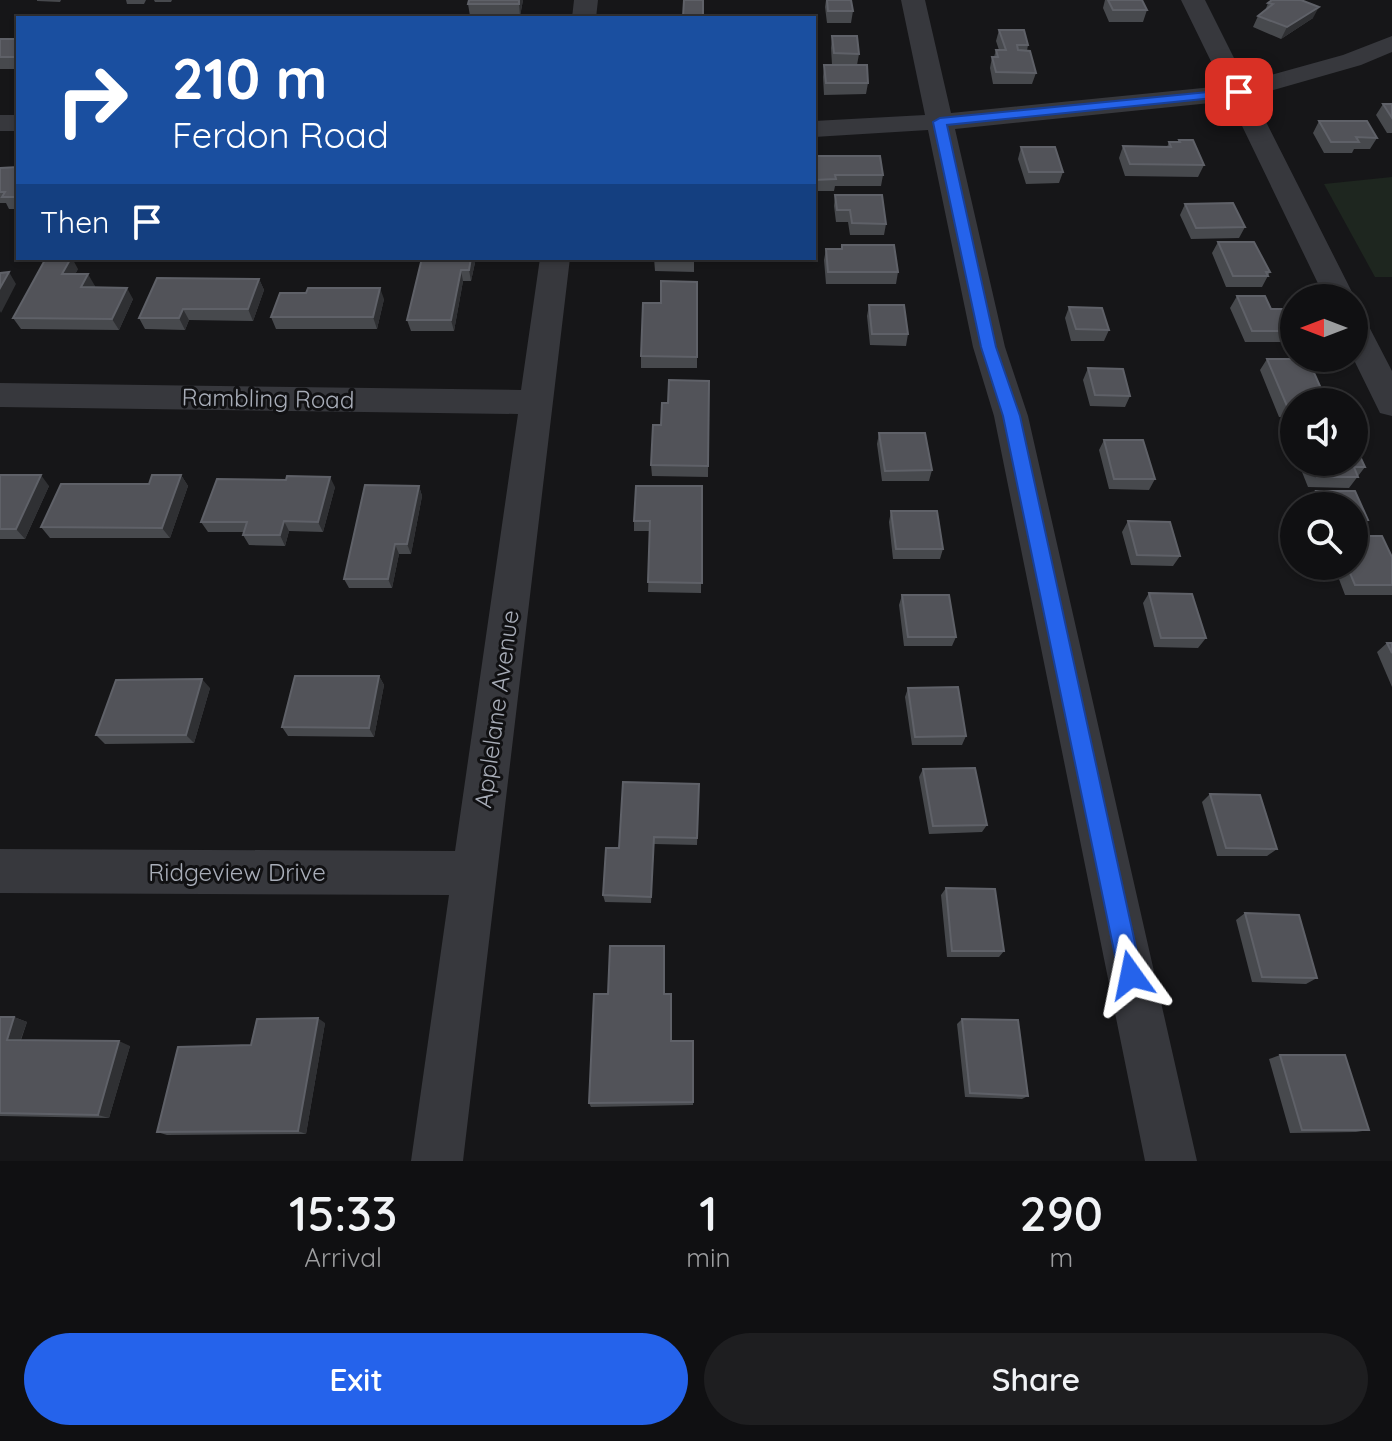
<!DOCTYPE html>
<html lang="en">
<head>
<meta charset="utf-8">
<style>
  :root { --surface:#101012; --page:#1e1e20; --text:#f1f3f6; --muted:#9c9d9f; --line:#303032; --accent:#2563eb }
  body { margin:0; font-family:Quicksand,sans-serif; background:var(--page); color:var(--text); height:100vh; display:flex; flex-direction:column; font-size:30px; white-space:nowrap }
  * { box-sizing:border-box; margin:0 }
  p { font-size:26px; color:var(--muted) }
  .icon { flex:none; width:44px; height:44px; fill:none; stroke:currentColor; stroke-width:2; stroke-linecap:round; stroke-linejoin:round }
  .map { position:relative; height:1161px; overflow:hidden }
  .panel { display:flex; flex-direction:column; background:var(--surface); flex:1 }
  .panel>* { flex:none }
  .guide { position:absolute; left:16px; top:16px; width:800px; height:244px; border-radius:0px; box-shadow:0 2px 6px #0004,0 0 0 2px var(--line); background:#1a4fa0; color:#fff; overflow:hidden }
  .needle { width:52px; rotate:270deg }
  .buttons { position:absolute; left:1280px; top:284px; display:grid; gap:16px }
  .buttons a { display:grid; place-items:center; width:88px; height:88px; border-radius:50%; background:var(--surface); box-shadow:0 2px 6px #0004,0 0 0 2px var(--line); font-size:40px }
  .pin { position:absolute; display:grid; place-items:center; width:68px; height:68px; color:#fff; margin:-34px; border-radius:16px; box-shadow:0 4px 12px #0006 }
  .me { position:absolute; width:88px; margin:-44px; rotate:348deg; stroke-linejoin:round; filter:drop-shadow(0 0 6px #0008) }
  .turn { display:flex; align-items:center; gap:28px; height:168px; padding:0 24px; font-size:36px }
  .turn .icon { width:104px; height:104px; stroke-width:2.5 }
  .turn b { display:block; font-size:56px; line-height:68px }
  .then { display:flex; align-items:center; height:76px; padding:0 24px; background:#0003; gap:16px; font-size:30px }
  .eta { display:flex; justify-content:space-evenly; align-items:center; height:136px; text-align:center }
  .eta b { font-size:48px; font-weight:600; line-height:56px }
  .cta { display:flex; gap:16px; margin-top:auto; padding:16px 24px }
  .cta a { flex:1; height:92px; border-radius:48px; background:var(--accent); color:#fff; font-size:32px; font-weight:600; line-height:92px; text-align:center }
  .cta a+a { background:var(--page); color:var(--text) }
  .map>svg:first-child { display:block }
  .green { fill:#1e261f }
  .lines { fill:none; stroke-linecap:round; stroke-linejoin:round }
  .minor { fill:#37383d; fill-rule:evenodd }
  .wall { fill:#47494d }
  .shaded-wall { fill:#2f3033 }
  .building { fill:#525359; stroke:#5f6168; stroke-width:2 }
  .route { fill:#2563eb; stroke:#184099; stroke-width:2 }
  .labels { text-anchor:middle; dominant-baseline:central; stroke-width:6; stroke-linejoin:round; paint-order:stroke }
  .street-label { font-size:24px; fill:#a8adb8; stroke:#111113 }
</style>
</head>
<body>
<div class="map">
<svg width="1392" height="1161" viewBox="0 0 1392 1161">
  <rect width="100%" height="100%" fill="#161618"/>
  <path class="green" d="M1392,177V277H1375L1324,184Z"/>
  <g class="lines">
    <path class="minor" d="M574,0H598L596,18H572Z
      M901,0H925L951,113L1223,86L1181,0H1205L1246,82L1343,55L1392,36V52L1361,65L1253,96L1355,298L1354,300V298H1325L1230,101L955,129L1005,347L1028,416L1197,1161H1145L994,416L973,347L928,130L814,137V121L925,115Z
      M0,115H18V131H0Z
      M540,258H570L463,1161H411L449,895L0,893V849L455,851L518,414L0,407V383L521,390Z
      M1354,316L1365,319L1392,371V416L1380,413L1353,358Z"/>
  </g>
  <path class="wall" d="M37,0H61L60,2L37,1Z
    M126,0H146L144,4H127Z
    M154,0H172L171,2H155Z
    M523,0L520,16H470L468,4Z
    M826,0H851L853,11L851,23H827L825,7Z
    M1105,0H1142L1147,10L1143,22H1109L1103,8Z
    M1268,3L1313,18L1281,39L1253,27L1258,16L1265,11Z
    M999,30L1028,45L1027,51L1036,73L1032,84H993L990,68L992,57H994L996,50H999L996,41Z
    M832,36L859,54L857,65L868,83L866,94L824,95L823,77L824,65H856H832L831,48Z
    M0,39H18V69H0Z
    M1383,104H1392V133H1387L1376,115Z
    M1319,121L1377,138L1370,149H1354L1352,153H1324L1313,133Z
    M1179,140L1204,165L1198,177L1125,176L1119,158L1123,146L1167,147L1169,142H1178Z
    M1021,147L1063,172L1059,183L1026,184L1018,159Z
    M814,156L883,175L881,186H835L834,191H814Z
    M18,167V209H9L6,203H0V168Z
    M835,195L886,224L884,235H850L848,222H836L834,206Z
    M1185,204L1245,227L1239,238L1191,239L1180,215Z
    M1218,242L1270,272L1262,287H1226L1212,253Z
    M842,245L898,272L896,284H826L824,260L826,249H841Z
    M422,258H476L471,281H463L454,331H411L407,320Z
    M654,258H694V272L655,271Z
    M78,269L75,274L95,286L94,287L133,299L119,330L21,329L13,318Z
    M259,279L264,290L253,321L189,320L185,330L145,329L139,318Z
    M697,282V368H641V356L661,303Z
    M1237,296L1271,309L1293,328L1286,339H1283L1281,342H1245L1230,308Z
    M384,299L377,329H276L271,317Z
    M869,305L908,334L906,346L870,345L867,316Z
    M1069,307L1109,330L1104,341H1071L1065,318Z
    M1267,359L1294,402V452L1284,428L1291,417H1279L1260,370Z
    M1088,368L1130,396L1125,407L1090,406L1083,380Z
    M709,381L708,477L652,476L651,465L668,403Z
    M879,433L932,470L929,481H882L877,444Z
    M1104,440L1155,479L1149,490L1109,489L1099,450Z
    M1298,462H1354L1365,467L1349,488L1308,487Z
    M0,475L49,486L25,539H0Z
    M181,475L188,486L170,538H50L41,527L149,484Z
    M419,486L422,496L411,554H399L392,588H349L344,579Z
    M702,486L701,593L648,592L650,531H634V521Z
    M335,487L323,532L289,531L285,546L249,545L243,535L244,532H208L201,522Z
    M1316,491H1355L1368,520L1362,526L1366,536H1382L1392,557V595H1345L1334,566H1354V506H1309L1307,501Z
    M891,511L943,549L940,559H893L889,522Z
    M1128,521L1180,556L1173,566L1131,565L1122,532Z
    M1149,593L1206,638L1198,648L1154,647L1143,603Z
    M902,595L956,637L952,646H904L899,605Z
    M1387,643H1392V687L1377,652Z
    M379,676L384,685L374,737L288,736L282,727Z
    M210,688L194,743L105,744L96,735Z
    M908,688L966,736L962,745H912L905,697Z
    M923,769L987,825L982,832L929,834L919,777Z
    M699,784L697,845L654,844L651,903L605,902L603,895L619,848Z
    M1210,794L1277,849L1267,856H1217L1202,802Z
    M946,888L1004,951L999,957H947L941,895Z
    M1245,913L1317,978L1306,984L1252,982L1236,920Z
    M664,994L671,1041H693V1105L591,1107L589,1103Z
    M0,1017H14L27,1022L21,1040L130,1046L109,1118L0,1116Z
    M962,1019L1028,1096L1022,1099L965,1097L957,1024Z
    M325,1023L306,1134L167,1135L157,1132L251,1045Z
    M1280,1055L1369,1130L1356,1132L1290,1133L1269,1059Z"/>
  <path class="shaded-wall" d="M519,0H523L520,16L519,4Z
    M1319,7L1313,18L1281,39L1287,27Z
    M72,258L78,269L69,286L62,274Z
    M471,258H476L471,281L469,270Z
    M461,270L463,281L454,331L451,320Z
    M9,272L16,284L1,313L0,311V288Z
    M88,274L95,286L88,299L81,287Z
    M259,279L264,290L253,321L248,309Z
    M127,288L133,299L119,330L112,319Z
    M380,288L384,299L377,329L373,317Z
    M183,309L189,320L185,330L179,318Z
    M41,475L49,486L25,539L16,529Z
    M181,475L188,486L170,538L162,528Z
    M330,477L335,487L323,532L318,522Z
    M419,486L422,496L411,554L407,544Z
    M284,521L289,531L285,546L280,535Z
    M395,544L399,554L392,588L388,579Z
    M379,676L384,685L374,737L369,728Z
    M202,679L210,688L194,743L186,735Z
    M14,1017L27,1022L19,1044L7,1040Z
    M318,1018L325,1023L306,1134L298,1131Z
    M119,1041L130,1046L109,1118L98,1115Z"/>
  <path class="building" d="M469,0H519V4H468Z
    M684,0H703V18H673V17H683Z
    M827,0H851L853,11H828Z
    M1108,0H1142L1147,10H1113Z
    M1272,0H1301L1319,7L1287,27L1258,16L1273,4L1268,3Z
    M999,30H1024L1028,45H1017L1018,50L1030,51L1036,73L996,72L992,57H998L996,50H1006Z
    M832,36H857L859,54L834,53Z
    M0,39H18V57H0Z
    M824,65H867L868,83H826Z
    M1383,104H1392V118Z
    M1319,121H1367L1377,138L1356,137L1359,142H1331Z
    M1179,140H1193L1204,165L1130,164L1123,146L1171,147L1169,142H1180Z
    M1021,147H1055L1063,172H1029Z
    M814,156H880L883,175H835L836,179L814,180Z
    M18,167V197H2L5,192H0V168Z
    M835,195H882L886,224L852,223L850,210H837Z
    M1233,203L1245,227L1196,228L1185,204Z
    M1218,242H1254L1270,272H1266L1268,276H1233Z
    M842,245H894L898,272H828L826,249H842Z
    M46,258H71L62,274H88L81,287L127,288L112,319L13,318Z
    M422,258H471L469,270H461L451,320H407Z
    M654,258H694V260H654Z
    M9,272L0,288V273Z
    M157,278L259,279L248,309H183L179,318H139Z
    M661,281L697,282V357L641,356L643,303H661Z
    M308,288H380L373,317H271L280,293H306Z
    M1237,296H1265L1271,309H1284L1293,328H1287L1288,331H1252Z
    M869,305H904L908,334H872Z
    M1069,307L1102,308L1109,330L1076,329Z
    M1267,359H1308L1327,402H1294V406H1287Z
    M1088,368L1123,369L1130,396L1095,395Z
    M669,380L709,381L708,466L651,465L653,425H661L662,403H668Z
    M879,433H925L932,470L885,471Z
    M1104,440H1143L1155,479H1114Z
    M1354,452H1358L1365,467H1354L1358,477H1317L1311,462H1354Z
    M0,475H41L16,529H0Z
    M152,475H181L162,528L41,527L61,484H149Z
    M287,476L330,477L318,522L284,521L280,535H243L247,522H201L217,479L286,480Z
    M365,485L419,486L407,544H395L388,579H344Z
    M636,486H702V583L648,582L650,521H634Z
    M1316,491H1355L1368,520H1360L1366,536H1382L1392,557V585H1355L1347,566H1354V506H1322Z
    M891,511H937L943,549H896Z
    M1128,521L1170,522L1180,556L1137,555Z
    M1149,593L1192,594L1206,638H1161Z
    M902,595H949L956,637H908Z
    M1387,643H1392V653Z
    M295,676H379L369,728L282,727Z
    M202,679L186,735H96L116,680Z
    M958,687L966,736L915,737L908,688Z
    M975,768L987,825L933,826L923,769Z
    M623,782L699,784L697,838L654,837L651,897L603,895L606,848H619Z
    M1210,794L1260,795L1277,849L1226,848Z
    M946,888L995,889L1004,951H952Z
    M1245,913L1299,915L1317,978L1262,977Z
    M610,946H664V994H671V1041H693V1102L589,1103L594,994H608Z
    M0,1017H14L7,1040L119,1041L98,1115L0,1113Z
    M318,1018L298,1131L157,1132L178,1047L251,1045L257,1019Z
    M962,1019L1018,1020L1028,1096L970,1093Z
    M1280,1055H1345L1369,1130H1302Z"/>
  <path class="route" d="M1239,89L1243,90V95L947,125L996,347L1020,416L1142,975L1139,983L1131,986L1123,983L1119,975L1003,416L981,347L933,122L940,118Z"/>
  <g class="labels">
    <g class="street-label">
      <text transform="translate(268 398) rotate(1)">Rambling Road</text>
      <text transform="translate(496 709) rotate(-82)">Applelane Avenue</text>
      <text x="237" y="872">Ridgeview Drive</text>
    </g>
  </g>
</svg>
<div class="buttons">
<a><svg class="needle" viewBox="-14 -14 28 28"><path d="M0-13l5 13h-10z" fill="#e53935"/><path d="M0 13l5-13h-10z" fill="#9c9d9f"/></svg></a>
<a><svg class="icon" aria-label="sound" viewBox="0 0 24 24"><path d="M4 9h4l5-4v14l-5-4H4zM17 9q2 3 0 6"/></svg></a>
<a><svg class="icon" aria-label="search" viewBox="0 0 24 24"><circle cx="10" cy="10" r="6"/><path d="M15 15l6 6"/></svg></a>
</div>
<div class="pin" style="left:1239px;top:92px;background:#d93025"><svg class="icon" aria-label="arrive" viewBox="0 0 24 24"><path d="M6 21V4h12l-3 4 3 4H6"/></svg></div>
<svg class="me" style="left:1131px;top:975px" viewBox="-20 -20 40 40"><path d="M0-17L14 15 0 8-14 15z" fill="#2563eb" stroke="#fff" stroke-width="4"/></svg>
<div class="guide">
<div class="turn"><svg class="icon" aria-label="right" viewBox="0 0 24 24"><path d="M7 20v-9h11M14 6l5 5-5 5"/></svg><div><b>210 m</b>Ferdon Road</div></div>
<div class="then">Then<svg class="icon" aria-label="arrive" viewBox="0 0 24 24"><path d="M6 21V4h12l-3 4 3 4H6"/></svg></div>
</div>
</div>
<section class="panel">
<div class="eta">
<div><b>15:33</b><p>Arrival</p></div>
<div><b>1</b><p>min</p></div>
<div><b>290</b><p>m</p></div>
</div>
<div class="cta"><a>Exit</a><a>Share</a></div>
</section>
</body>
</html>
